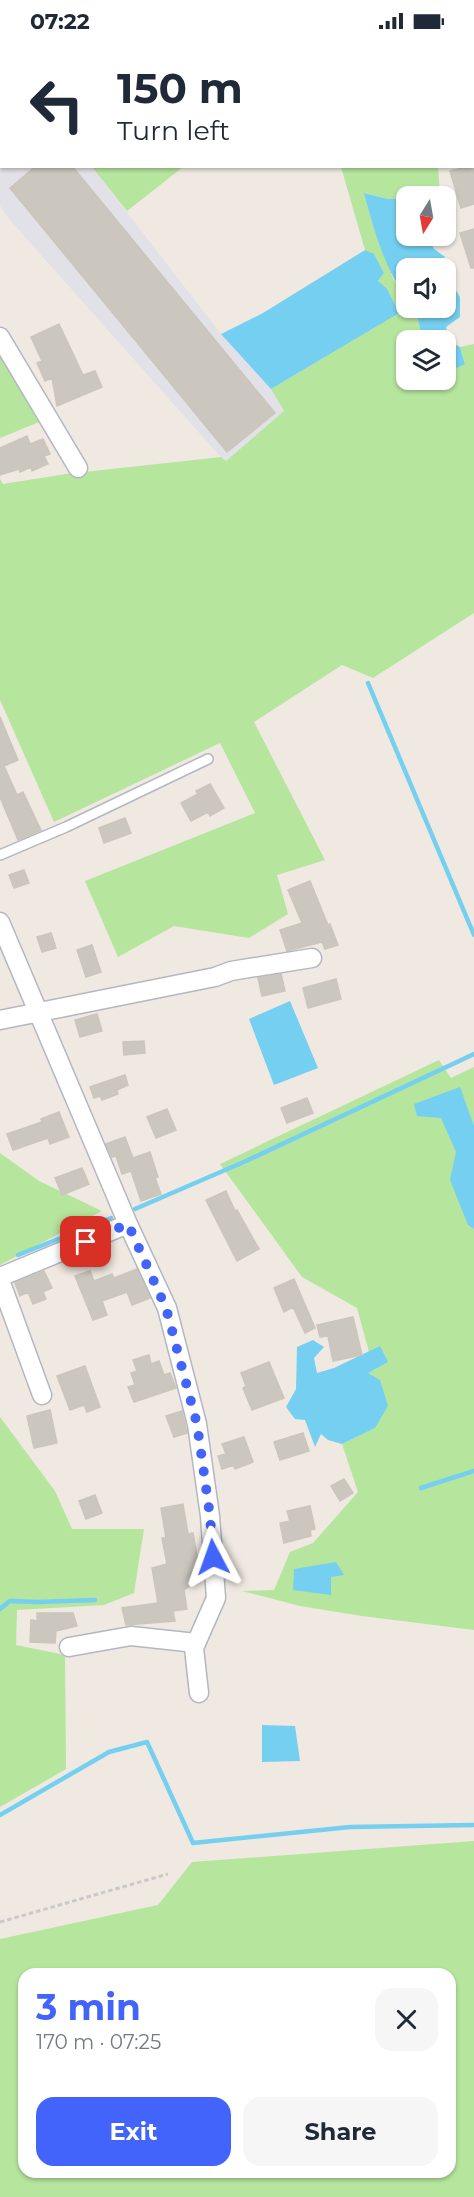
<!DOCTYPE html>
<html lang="en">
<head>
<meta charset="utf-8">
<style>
  :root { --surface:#fff; --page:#f6f6f7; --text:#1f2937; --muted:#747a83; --accent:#4264fb }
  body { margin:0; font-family:Montserrat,sans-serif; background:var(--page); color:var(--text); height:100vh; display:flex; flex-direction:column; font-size:22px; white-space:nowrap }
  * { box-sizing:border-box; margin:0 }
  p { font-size:20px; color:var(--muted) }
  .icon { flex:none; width:33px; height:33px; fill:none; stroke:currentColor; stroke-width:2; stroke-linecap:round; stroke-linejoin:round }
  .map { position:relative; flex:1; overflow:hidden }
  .panel { position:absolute; left:18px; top:1926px; width:438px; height:210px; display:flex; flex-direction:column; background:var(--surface); border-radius:18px; box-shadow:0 2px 4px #0004 }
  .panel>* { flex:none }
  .banner { position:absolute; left:0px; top:0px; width:474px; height:126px; box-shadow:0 2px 4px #0004; background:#fff; color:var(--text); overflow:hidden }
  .needle { width:39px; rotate:191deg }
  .tools { position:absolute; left:396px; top:144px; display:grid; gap:12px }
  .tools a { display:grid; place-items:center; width:60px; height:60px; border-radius:12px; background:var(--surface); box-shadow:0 2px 4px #0004; font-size:30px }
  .pin { position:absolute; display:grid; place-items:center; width:51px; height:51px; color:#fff; margin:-26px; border-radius:12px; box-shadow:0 3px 9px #0006 }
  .me { position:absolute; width:66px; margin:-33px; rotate:356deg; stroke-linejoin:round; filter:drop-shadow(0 0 4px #0008) }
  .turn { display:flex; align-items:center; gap:21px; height:126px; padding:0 18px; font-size:27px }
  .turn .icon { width:78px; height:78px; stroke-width:2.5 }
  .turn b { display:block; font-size:42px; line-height:51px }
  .round { display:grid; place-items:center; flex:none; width:63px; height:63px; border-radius:18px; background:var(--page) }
  .head { display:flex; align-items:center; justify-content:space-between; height:102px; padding:0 18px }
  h1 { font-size:36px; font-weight:700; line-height:45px; color:var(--accent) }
  .button { display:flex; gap:12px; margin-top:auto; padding:12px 18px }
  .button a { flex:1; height:69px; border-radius:18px; background:var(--accent); color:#fff; font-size:24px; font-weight:700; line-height:69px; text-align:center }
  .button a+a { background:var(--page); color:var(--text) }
  .status { display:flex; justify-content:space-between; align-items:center; height:42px; padding:0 30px; background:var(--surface); direction:ltr }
  .status svg { height:16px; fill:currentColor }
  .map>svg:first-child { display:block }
  .industrial { fill:#e3e1e8 }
  .green { fill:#b6e59e; fill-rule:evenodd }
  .water { fill:#75cff0 }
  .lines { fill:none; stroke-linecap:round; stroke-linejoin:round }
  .stream { stroke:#75cff0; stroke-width:4.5 }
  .building { fill:#cbc7bf; stroke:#cbc5ba; stroke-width:1.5 }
  .service-casing { stroke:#b4b7c1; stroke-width:12 }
  .minor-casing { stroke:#b4b7c1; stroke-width:21 }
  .path { stroke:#c9c9c9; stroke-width:3; stroke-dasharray:4.5 3; stroke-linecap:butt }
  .service { stroke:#fff; stroke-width:9 }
  .minor { stroke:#fff; stroke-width:18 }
  .route { stroke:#4264fb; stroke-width:10; stroke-dasharray:0 18 }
</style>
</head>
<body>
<div class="status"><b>07:22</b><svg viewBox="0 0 49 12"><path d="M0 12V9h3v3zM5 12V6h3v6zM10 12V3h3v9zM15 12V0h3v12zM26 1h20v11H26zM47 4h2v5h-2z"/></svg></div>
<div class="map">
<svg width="474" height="2155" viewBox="0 0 474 2155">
  <rect width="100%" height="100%" fill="#efe9e1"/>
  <path class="industrial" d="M0,29L2,124L92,125L221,292L271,347L284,369L225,420L9,177L0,164Z"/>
  <path class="green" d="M103,0H448V1L101,2Z
    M92,125H183L127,169Z
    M341,125H438L440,154L388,157L365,151L393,237L406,256V266H413L416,270L423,298H406V338H446V318L457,326L465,321L460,305L474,302V571L373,636L342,623L254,680L325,818L277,833L288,872L249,896L174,884L118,915L85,839L255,771L220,701L54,780L0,658V437L3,442L66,432L221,415L226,419L284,369L271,347L398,271L378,239L384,231L376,216L365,208Z
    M0,312L39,380L0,396Z
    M439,1018L451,1036L474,1025V1588L362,1574L300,1564L242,1549L274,1548L290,1510L313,1501L358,1450L342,1402L375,1386L367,1331L380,1305L369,1310L357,1266L302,1235L220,1122Z
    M0,1111L39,1139L102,1169L0,1223Z
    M0,1375L55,1449L72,1487H144L134,1551L104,1563L17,1568L16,1603L65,1613L66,1727L0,1765Z
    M474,1799V2155H0V1897L158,1863L192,1820ZM24,1932H450V2130H24Z"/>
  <path class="water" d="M364,151L388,157L406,156V194H434L433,206L445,215L449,237L460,255V275L446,285L449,299L460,305L465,322L457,326L446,318V298H423L416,270L413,266H446V226H406V256C384,225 374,188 364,151Z
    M365,208L374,212L384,231L378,239L387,247L399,271L271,347L221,292L263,271Z
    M290,959L318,1026L274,1043L249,977Z
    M460,1045L474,1084V1187L468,1183L450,1138L456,1110L441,1076L417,1074L414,1062Z
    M313,1298L324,1305L314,1316L317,1331L334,1326L380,1304L388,1320L368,1331L380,1338L388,1364L375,1386L342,1402L328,1398L321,1392L315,1405L305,1378L295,1377L286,1365L296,1347L297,1305Z
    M336,1520L344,1533L331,1535V1553L293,1548L294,1527Z
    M262,1683L295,1684L300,1719L262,1720Z"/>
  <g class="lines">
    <path class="stream" d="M368,641L474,893
      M135,1167L246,1119L474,1012
      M18,1213L111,1176
      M421,1446L474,1429
      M0,1567L10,1559L39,1560L95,1558
      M0,1773L109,1710L147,1700L193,1801L350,1785L474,1783"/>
  </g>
  <path class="building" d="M474,122V162L461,166L450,129L472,124Z
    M36,124H72L275,371L227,410L10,146Z
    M474,187V226H471L460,191Z
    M59,282L83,333L95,329L102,345L57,364L52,336L45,339L37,321L42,319L31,295Z
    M27,394L30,402L43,397L50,412L44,414L48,422L32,429L31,425L20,430L19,427L0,433V406Z
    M0,675L18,718L4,724L17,753L23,750L41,788L18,798L0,755Z
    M210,742L224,766L210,774L208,770L191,779L181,761L198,752L196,749Z
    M125,776L131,791L104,801L99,786Z
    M24,828L29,841L14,846L9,833Z
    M310,839L328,883L330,882L338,903L325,907L322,900L287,909L280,888L302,881L288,848Z
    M51,891L56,906L42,910L37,895Z
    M92,903L101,930L86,935L77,908Z
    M281,932L285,949L262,954L258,936Z
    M336,937L341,957L308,966L303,946Z
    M97,972L102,989L80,995L75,978Z
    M144,999L145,1011L124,1013L123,1000Z
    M125,1033L128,1043L117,1048L118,1052L102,1058L100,1054L94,1056L90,1045Z
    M307,1056L313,1071L287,1081L281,1066Z
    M167,1067L176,1088L156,1096L147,1075Z
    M59,1070L69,1095L50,1102L48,1096L13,1108L7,1092L42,1080L41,1077Z
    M125,1095L133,1116L150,1110L158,1135L155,1136L161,1152L141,1159L131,1129L122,1132L116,1114L112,1115L106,1102Z
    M82,1126L89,1142L62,1153L55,1136Z
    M226,1149L235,1169L237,1168L259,1207L237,1219L206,1158Z
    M137,1227L150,1256L132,1263L127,1250L102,1259L107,1273L93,1278L75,1234L90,1229L94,1239L112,1232L114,1236Z
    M44,1229L52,1246L43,1250L46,1257L33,1262L28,1250L20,1254L15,1241Z
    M294,1237L315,1286L305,1291L293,1265L284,1270L274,1246Z
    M353,1275L362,1313L333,1319L328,1294L320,1295L317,1283Z
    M149,1313L151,1322L159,1319L164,1333L170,1331L176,1346L134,1360L128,1345L135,1343L131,1331L137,1329L133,1318Z
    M269,1320L284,1356L252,1368L243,1346L246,1344L241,1331Z
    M85,1324L100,1365L87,1370L84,1363L70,1368L57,1334Z
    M50,1368L57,1401L34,1406L27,1374Z
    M182,1369L187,1391L174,1395L166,1374Z
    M303,1391L309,1409L280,1418L274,1400Z
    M244,1395L253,1420L235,1427L234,1423L222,1427L218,1414L226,1412L222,1402Z
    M344,1437L353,1451L340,1459L331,1444Z
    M95,1453L102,1471L86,1477L79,1459Z
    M183,1462L188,1492L193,1491L197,1514L202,1524L203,1535L184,1548L187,1567L173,1569L175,1579L126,1583L122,1566L158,1561L152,1526L167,1522L162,1496H166L161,1466Z
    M310,1464L315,1487L310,1488L311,1494L284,1501L280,1481L290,1479L287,1469Z
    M37,1571H73L77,1584L56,1589L55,1601L30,1600L31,1578L37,1579Z"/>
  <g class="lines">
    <defs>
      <path id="service" d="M0,813L66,785L208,717"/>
      <path id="minor" d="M454,0V2
        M472,87L474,93
        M0,295L78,426
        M0,880L128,1182L167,1266L197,1382L210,1474L216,1556L194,1606L199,1651
        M0,978L215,935L231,929L312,916
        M0,1235L128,1182
        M0,1238L42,1353
        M69,1605L131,1594L196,1601"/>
    </defs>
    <use href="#service" class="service-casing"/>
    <use href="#minor" class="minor-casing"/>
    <path class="path" d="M0,1880L168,1832"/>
    <use href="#service" class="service"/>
    <use href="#minor" class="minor"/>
  </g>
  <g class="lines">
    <path class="route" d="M86,1200L128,1182L166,1266L197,1382L210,1474L213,1515"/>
  </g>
</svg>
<div class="tools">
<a><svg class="needle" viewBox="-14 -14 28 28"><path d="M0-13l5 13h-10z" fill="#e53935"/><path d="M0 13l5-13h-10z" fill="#747a83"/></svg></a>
<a><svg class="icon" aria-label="sound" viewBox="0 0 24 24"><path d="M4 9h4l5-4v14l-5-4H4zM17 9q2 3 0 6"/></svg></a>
<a><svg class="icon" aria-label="layers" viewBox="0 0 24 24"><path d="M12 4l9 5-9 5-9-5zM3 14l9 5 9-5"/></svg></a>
</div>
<div class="pin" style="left:86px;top:1200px;background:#d93025"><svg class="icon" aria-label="arrive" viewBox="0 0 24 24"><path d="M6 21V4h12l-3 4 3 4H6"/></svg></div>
<svg class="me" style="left:213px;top:1515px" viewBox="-20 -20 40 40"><path d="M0-17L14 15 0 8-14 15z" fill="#4264fb" stroke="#fff" stroke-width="4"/></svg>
<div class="banner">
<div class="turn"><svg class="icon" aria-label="left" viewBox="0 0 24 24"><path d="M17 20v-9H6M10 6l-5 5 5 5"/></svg><div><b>150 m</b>Turn left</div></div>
</div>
<section class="panel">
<div class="head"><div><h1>3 min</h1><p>170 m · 07:25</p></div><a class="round"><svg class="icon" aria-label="close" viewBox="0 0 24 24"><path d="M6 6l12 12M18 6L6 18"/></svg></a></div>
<div class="button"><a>Exit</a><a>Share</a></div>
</section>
</div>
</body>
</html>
